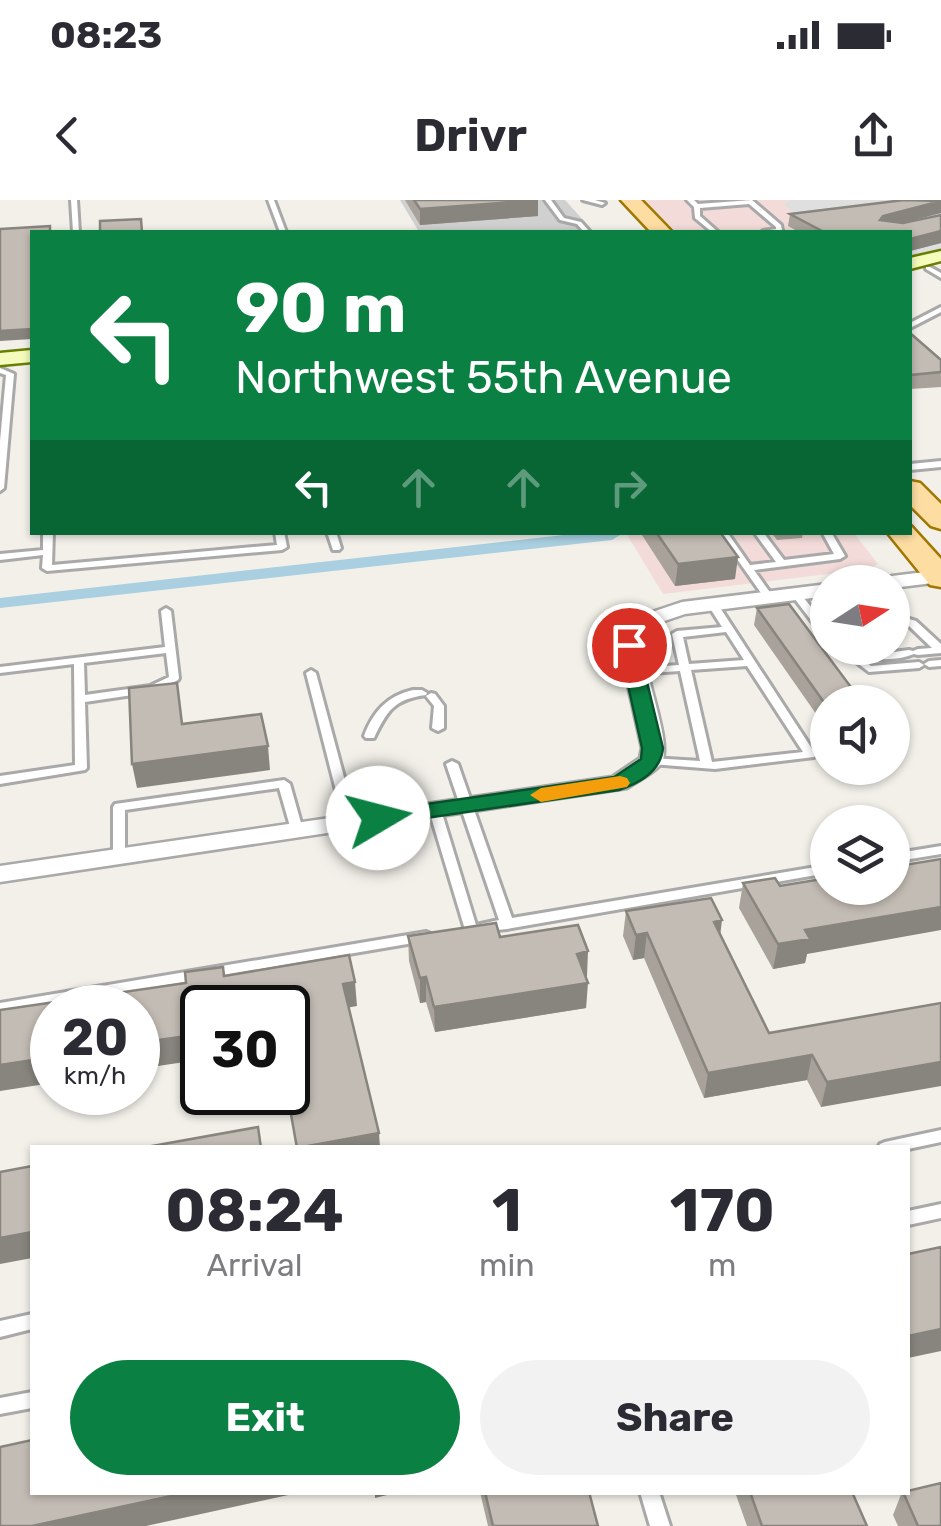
<!DOCTYPE html>
<html lang="en">
<head>
<meta charset="utf-8">
<style>
  :root { --surface:#fff; --page:#f2f2f3; --text:#2b2b33; --muted:#7c7c81; --accent:#0b8043 }
  body { margin:0; font-family:Rubik,sans-serif; background:var(--page); color:var(--text); height:100vh; display:flex; flex-direction:column; font-size:38px; white-space:nowrap }
  * { box-sizing:border-box; margin:0 }
  p { font-size:32px; color:var(--muted) }
  .icon { flex:none; width:55px; height:55px; fill:none; stroke:currentColor; stroke-width:2; stroke-linecap:round; stroke-linejoin:round }
  .map { position:relative; flex:1; overflow:hidden }
  .details { position:absolute; left:30px; top:945px; width:880px; height:350px; display:flex; flex-direction:column; background:var(--surface); border-radius:0px; box-shadow:0 2px 8px #0004 }
  .details>* { flex:none }
  .hud { position:absolute; left:30px; top:30px; width:882px; height:305px; border-radius:0px; box-shadow:0 2px 8px #0004; background:#0b8043; color:#fff; overflow:hidden }
  .needle { width:65px; rotate:78deg }
  .controls { position:absolute; left:810px; top:365px; display:grid; gap:20px }
  .controls a { display:grid; place-items:center; width:100px; height:100px; border-radius:50%; background:var(--surface); box-shadow:0 2px 8px #0004; font-size:50px }
  .speed { position:absolute; left:30px; top:785px; display:flex; gap:20px; font-size:50px; font-weight:700; text-align:center }
  .speed>* { display:grid; place-content:center; width:130px; height:130px; border-radius:50%; background:var(--surface); box-shadow:0 2px 8px #0004; line-height:1 }
  .speed small { font-size:25px; font-weight:400 }
  .speed .limit { border:5px solid #111; border-radius:15px; background:#fff; color:#111 }
  .pin { position:absolute; display:grid; place-items:center; width:85px; height:85px; color:#fff; margin:-42px; border:5px solid #fff; border-radius:50%; box-shadow:0 2px 10px #0007 }
  .me { position:absolute; width:110px; margin:-55px; rotate:82deg; stroke-linejoin:round; filter:drop-shadow(0 0 8px #0008) }
  .turn { display:flex; align-items:center; gap:35px; height:210px; padding:0 40px; font-size:45px }
  .turn .icon { width:130px; height:130px; stroke-width:2.5 }
  .turn b { display:block; font-size:70px; line-height:85px }
  .lanes { display:flex; align-items:center; height:95px; padding:0 40px; background:#0003; justify-content:center; gap:50px; direction:ltr }
  .lanes .off { opacity:.35 }
  .eta { display:flex; justify-content:space-evenly; align-items:center; height:170px; text-align:center }
  .eta b { font-size:60px; font-weight:700; line-height:70px }
  .cta { display:flex; gap:20px; margin-top:auto; padding:20px 40px }
  .cta a { flex:1; height:115px; border-radius:60px; background:var(--accent); color:#fff; font-size:40px; font-weight:700; line-height:115px; text-align:center }
  .cta a+a { background:var(--page); color:var(--text) }
  .status { display:flex; justify-content:space-between; align-items:center; height:70px; padding:0 50px; background:var(--surface); direction:ltr }
  .status svg { height:28px; fill:currentColor }
  header { display:flex; justify-content:space-between; align-items:center; height:130px; padding:0 40px; background:var(--surface); font-size:45px; font-weight:700 }
  .map>svg:first-child { display:block }
  .residential { fill:#e0dfdf }
  .commercial { fill:#f2dbd8 }
  .religious { fill:#d0d0d0 }
  .lines { fill:none; stroke-linecap:round; stroke-linejoin:round }
  .canal { fill:#a9cfe0; fill-rule:evenodd }
  .lane-casing { stroke:#a9a9a9; stroke-width:6 }
  .street-casing { stroke:#a9a9a9; stroke-width:5 }
  .secondary-casing { stroke:#687f02; stroke-width:5 }
  .primary-casing { stroke:#a07700; stroke-width:5 }
  .lane { fill:#fff; fill-rule:evenodd }
  .street { fill:#fff; fill-rule:evenodd }
  .secondary { fill:#f4fbbd; fill-rule:evenodd }
  .primary { fill:#fedda2; fill-rule:evenodd }
  .wall { fill:#a8a29b }
  .shaded-wall { fill:#88847e }
  .building { fill:#c3bcb4; stroke:#88847e; stroke-width:2.5 }
  .route { fill:#0b8043; stroke:#07532c; stroke-width:2.5 }
  .slow { fill:#f59e0b }
</style>
</head>
<body>
<div class="status"><b>08:23</b><svg viewBox="0 0 49 12"><path d="M0 12V9h3v3zM5 12V6h3v6zM10 12V3h3v9zM15 12V0h3v12zM26 1h20v11H26zM47 4h2v5h-2z"/></svg></div>
<header><svg class="icon" aria-label="back" viewBox="0 0 24 24"><path d="M15 5l-7 7 7 7"/></svg>Drivr<svg class="icon" aria-label="share" viewBox="0 0 24 24"><path d="M12 15V3M7 8l5-5 5 5M5 13v7h14v-7"/></svg></header>
<div class="map">
<svg width="941" height="1326" viewBox="0 0 941 1326">
  <rect width="100%" height="100%" fill="#f2f0e9"/>
  <path class="residential" d="M790,0H941V56L910,64V32H819L783,5Z"/>
  <path class="commercial" d="M644,0H790L784,5L819,32H676Z
    M626,333H854L878,364L869,369L663,394Z"/>
  <path class="religious" d="M400,0H565L594,32H419Z"/>
  <g class="lines">
    <path class="canal" d="M590,332L620,335L612,340L0,408V398Z"/>
    <defs>
      <path id="lane" d="M71,0H77L79,32H73Z
        M268,0H274L286,32H280Z
        M545,0H551L564,18L581,22L590,32H584L577,24L560,20Z
        M583,0H595L605,3L602,5Z
        M687,0H694L698,4L752,0L781,25L782,30L762,32L763,31L776,29V27L749,4L700,8V16L718,32H712L695,18L694,7Z
        M926,67H930L941,73V78L926,69Z
        M941,107V112L910,128V123Z
        M0,168L14,174L4,288L0,291V241L6,175L0,173Z
        M941,261V267L910,270V264Z
        M43,332H53L52,365L277,345L275,332H284L287,347L282,350L47,371L42,368L43,355L0,360V354L43,350Z
        M327,332H336L341,348L339,350H333Z
        M718,332H727L750,365L776,362L754,332H763L784,360L834,354L822,332H831L845,356L840,359L754,370L774,398L769,401L766,400Z
        M796,391L799,392L824,423L828,422V428H817L791,394Z
        M713,402L717,403L816,555L814,557L715,569L651,564L645,561L651,558L700,561L680,471L635,474L630,471L635,468L679,465L672,434L677,431L722,427L708,405ZM726,432L744,460L689,464L683,437ZM747,466L803,552L712,562L691,470Z
        M166,408L171,411L179,478L178,480L153,492L85,502L87,568L85,570L0,584V576L75,565L74,464L0,473V467L165,447L161,411ZM166,453L169,477L150,486L85,495L84,463Z
        M892,414L916,421L941,444V453L918,455L914,454C897,461 878,460 859,456L871,466L919,462L924,465L919,468L869,472L838,448H850L878,454L909,450L913,451L918,449L932,448L908,425L892,420Z
        M941,460V466L929,467L924,464L929,461Z
        M311,470L316,473L356,622L354,625L350,626L344,622L306,473Z
        M413,490H422L427,493L426,495C394,499 387,511 374,538H366L364,536C373,512 387,496 413,490Z
        M431,493L435,494L444,506V528L438,531L432,528L434,506L426,496Z
        M452,561L458,564L512,718L828,665V673L507,729L477,732L471,735L466,733L429,610L431,607H439L441,610L476,725L499,720L446,564Z
        M284,580L290,584L303,630L301,633L297,634L291,630L279,588L125,610V657L119,661L113,657V607L115,604Z
        M941,646V654L892,662V654Z
        M426,732L431,734L433,737L431,740L0,813V803Z
        M941,930V942L908,949V948H878L880,944L885,942Z
        M941,1004V1018L908,1025V1011Z
        M32,1114V1129L0,1137V1121Z
        M32,1192V1208L0,1214V1198Z
        M640,1292H659L670,1326H650Z"/>
      <path id="street" d="M941,370V382L892,388V382H882L892,376Z
        M828,384V396L685,414L644,428C635,461 677,545 660,565C652,574 637,581 627,588L0,682V666L612,577L640,558L642,548L619,445L628,420L682,402Z"/>
      <path id="secondary" d="M941,51V61L910,69V58Z
        M32,150V162L0,165V153Z"/>
      <path id="primary" d="M621,0H641L672,32H651Z
        M910,281L920,283L941,304V329L931,326L910,305Z
        M911,326L941,359V387L930,385L887,332H910Z"/>
    </defs>
    <use href="#lane" class="lane-casing"/>
    <use href="#street" class="street-casing"/>
    <use href="#secondary" class="secondary-casing"/>
    <use href="#primary" class="primary-casing"/>
    <use href="#lane" class="lane"/>
    <use href="#street" class="street"/>
    <use href="#secondary" class="secondary"/>
    <use href="#primary" class="primary"/>
  </g>
  <path class="wall" d="M405,0H538V16L420,25Z
    M941,0V13L902,23L941,15V43L910,51V32H799L788,26L790,14Z
    M910,133L941,160V187L910,189Z
    M640,332H720L735,379L675,386Z
    M771,332H803L802,338L777,340Z
    M757,408L828,502V531L754,425Z
    M743,683L807,754L805,763L773,769L739,708Z
    M626,711L720,734L769,833L941,803L821,907L807,880L704,898L644,758L633,760L623,736Z
    M408,736L500,737L587,776L586,808L435,832L426,802L420,803L409,761Z
    M480,1292H589L598,1326H488Z
    M735,1292H852L867,1326H747Z
    M902,1292L941,1326H898L893,1315Z"/>
  <path class="shaded-wall" d="M538,0V16L420,25V9Z
    M941,1V13L881,28L880,20L883,16Z
    M941,31V43L910,51V39Z
    M32,129V139L0,141V131Z
    M738,357L735,379L675,386L678,364Z
    M268,546L270,570L137,588L132,564Z
    M941,707V730L807,754L805,763L773,769L778,744L805,730Z
    M722,720L719,745L714,722Z
    M647,733L644,758L633,760L636,735Z
    M588,751L587,776L575,778L577,754Z
    M426,777V802L420,803V778Z
    M355,782L357,806L346,808L343,784Z
    M588,783L586,808L435,832L434,807Z
    M269,794L271,808H228L227,801Z
    M194,835L202,841V867H199L198,860L138,869V843Z
    M812,855L807,880L704,898L708,873Z
    M52,857V883L0,891V865Z
    M941,862V886L821,907L827,882Z
    M379,933L380,948H301Z
    M32,1032V1058L0,1064V1038Z
    M941,1129V1151L908,1158V1136Z
    M190,1292H302L146,1326H32Z
    M375,1292H399L375,1298Z"/>
  <path class="building" d="M414,0H538L420,9Z
    M904,0L941,1L883,16L880,20L903,23L941,15V31L910,39V32H824L790,14Z
    M141,19L142,32H100V21Z
    M50,26V32H32V129L0,131V29Z
    M910,133L941,160V172L910,175Z
    M656,332H720L738,357L678,364Z
    M789,404L862,502H828V508L757,408Z
    M177,483L182,524L261,514L268,546L132,564L129,488Z
    M941,659V707L805,730L810,739L778,744L743,683L775,678L780,686L828,678V688H892V667Z
    M711,698L722,720L714,722L769,833L941,803V862L827,882L812,855L708,873L647,733L636,735L626,711Z
    M496,723L500,737L578,725L588,751L577,754L588,783L434,807L426,777L420,778L408,736Z
    M349,755L355,782L343,784L379,933L297,948L287,892L288,808H272L269,794L227,801L228,808H202V841L195,842L194,835L138,843V808H52V857L0,865V810L186,783L185,772L223,767L224,776Z
    M258,927L261,948H141Z
    M32,966V1032L0,1038V972Z
    M941,1047V1129L908,1136V1054Z
    M32,1240V1292H190L32,1326H0V1247Z
    M941,1283V1326H918L903,1292Z
    M485,1292H589L598,1326H493Z
    M750,1292H852L867,1326H762Z"/>
  <path class="route" d="M629,440L638,445L663,548C661,571 640,583 619,590L378,625L371,623L368,618L371,613L378,611L614,577L641,559L642,548L619,445Z"/>
  <path class="slow" d="M620,576L627,578L630,583L627,587L541,602L530,595L541,588Z"/>
</svg>
<div class="controls">
<a><svg class="needle" viewBox="-14 -14 28 28"><path d="M0-13l5 13h-10z" fill="#e53935"/><path d="M0 13l5-13h-10z" fill="#7c7c81"/></svg></a>
<a><svg class="icon" aria-label="sound" viewBox="0 0 24 24"><path d="M4 9h4l5-4v14l-5-4H4zM17 9q2 3 0 6"/></svg></a>
<a><svg class="icon" aria-label="layers" viewBox="0 0 24 24"><path d="M12 4l9 5-9 5-9-5zM3 14l9 5 9-5"/></svg></a>
</div>
<div class="speed"><div>20<small>km/h</small></div><div class="limit">30</div></div>
<div class="pin" style="left:629px;top:445px;background:#d93025"><svg class="icon" aria-label="arrive" viewBox="0 0 24 24"><path d="M6 21V4h12l-3 4 3 4H6"/></svg></div>
<svg class="me" style="left:378px;top:618px" viewBox="-20 -20 40 40"><circle r="19" fill="#fff"/><path d="M0-13L10 11 0 6-10 11z" fill="#0b8043"/></svg>
<div class="hud">
<div class="turn"><svg class="icon" aria-label="left" viewBox="0 0 24 24"><path d="M17 20v-9H6M10 6l-5 5 5 5"/></svg><div><b>90 m</b>Northwest 55th Avenue</div></div>
<div class="lanes"><svg class="icon" aria-label="left" viewBox="0 0 24 24"><path d="M17 20v-9H6M10 6l-5 5 5 5"/></svg><svg class="icon off" aria-label="ahead" viewBox="0 0 24 24"><path d="M12 20V5M6 11l6-6 6 6"/></svg><svg class="icon off" aria-label="ahead" viewBox="0 0 24 24"><path d="M12 20V5M6 11l6-6 6 6"/></svg><svg class="icon off" aria-label="right" viewBox="0 0 24 24"><path d="M7 20v-9h11M14 6l5 5-5 5"/></svg></div>
</div>
<section class="details">
<div class="eta">
<div><b>08:24</b><p>Arrival</p></div>
<div><b>1</b><p>min</p></div>
<div><b>170</b><p>m</p></div>
</div>
<div class="cta"><a>Exit</a><a>Share</a></div>
</section>
</div>
</body>
</html>
